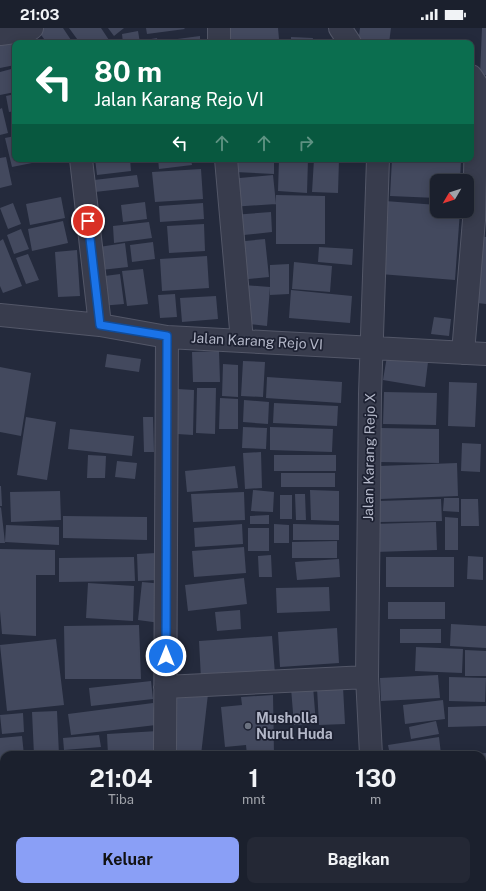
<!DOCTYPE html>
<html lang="id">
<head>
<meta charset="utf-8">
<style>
  :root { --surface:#1b202d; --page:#242835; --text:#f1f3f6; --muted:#a0a3aa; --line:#393e49; --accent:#8a9ff6 }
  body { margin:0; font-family:"Public Sans",sans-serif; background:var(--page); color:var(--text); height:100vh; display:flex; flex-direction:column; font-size:15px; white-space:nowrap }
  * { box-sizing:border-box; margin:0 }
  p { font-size:13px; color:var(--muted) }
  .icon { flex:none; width:22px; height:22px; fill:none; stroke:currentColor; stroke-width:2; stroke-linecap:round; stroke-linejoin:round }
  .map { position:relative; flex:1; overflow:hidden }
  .details { position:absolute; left:0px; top:723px; width:486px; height:140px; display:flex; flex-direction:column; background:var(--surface); border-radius:12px 12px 0 0; box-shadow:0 2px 10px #0003,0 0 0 1px var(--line) }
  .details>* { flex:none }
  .banner { position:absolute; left:12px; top:12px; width:462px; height:122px; border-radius:8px; box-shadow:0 2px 10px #0003,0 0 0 1px var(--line); background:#0b6e4f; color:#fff; overflow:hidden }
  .needle { width:26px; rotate:231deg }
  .buttons { position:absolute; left:430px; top:146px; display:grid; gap:8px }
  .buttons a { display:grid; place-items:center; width:44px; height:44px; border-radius:8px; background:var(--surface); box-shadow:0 2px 10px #0003,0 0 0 1px var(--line); font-size:20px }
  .pin { position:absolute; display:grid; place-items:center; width:34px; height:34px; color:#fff; margin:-17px; border:2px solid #fff; border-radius:50%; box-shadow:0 1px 4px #0007 }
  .me { position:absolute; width:44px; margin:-22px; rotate:0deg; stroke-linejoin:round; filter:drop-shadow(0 0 3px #0008) }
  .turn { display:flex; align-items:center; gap:14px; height:84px; padding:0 16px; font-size:18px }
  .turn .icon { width:52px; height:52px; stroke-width:2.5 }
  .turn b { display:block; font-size:28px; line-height:34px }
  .lanes { display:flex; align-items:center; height:38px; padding:0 16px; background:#0003; justify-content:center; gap:20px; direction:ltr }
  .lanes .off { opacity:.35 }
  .eta { display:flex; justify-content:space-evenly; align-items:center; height:68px; text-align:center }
  .eta b { font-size:24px; font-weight:700; line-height:28px }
  .button { display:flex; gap:8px; margin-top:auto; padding:8px 16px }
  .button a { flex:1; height:46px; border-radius:8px; background:var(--accent); color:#111; font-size:16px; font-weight:700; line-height:46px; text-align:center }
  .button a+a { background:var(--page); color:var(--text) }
  .status { display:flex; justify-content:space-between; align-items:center; height:28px; padding:0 20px; background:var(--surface); direction:ltr }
  .status svg { height:11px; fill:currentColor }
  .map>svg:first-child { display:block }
  .building { fill:#43495e }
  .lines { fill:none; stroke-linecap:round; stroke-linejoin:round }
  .minor-casing { stroke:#535768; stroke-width:24 }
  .minor { stroke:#383c4d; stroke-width:22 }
  .route-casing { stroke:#114b97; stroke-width:10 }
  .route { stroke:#1a73e8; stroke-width:7 }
  .worship-dot { fill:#6b7280; stroke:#1d2132; stroke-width:1.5 }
  .labels { text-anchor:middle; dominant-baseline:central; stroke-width:3.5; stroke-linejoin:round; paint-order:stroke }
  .street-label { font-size:14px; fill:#b3b7c8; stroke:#1d2132 }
  .poi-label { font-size:14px; font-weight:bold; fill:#b3b7c8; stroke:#1d2132; text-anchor:start }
</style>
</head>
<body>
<div class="status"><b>21:03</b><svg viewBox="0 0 49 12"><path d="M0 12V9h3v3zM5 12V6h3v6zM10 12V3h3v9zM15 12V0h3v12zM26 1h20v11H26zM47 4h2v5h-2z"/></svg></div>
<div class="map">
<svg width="486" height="863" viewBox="0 0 486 863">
  <rect width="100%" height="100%" fill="#242a3c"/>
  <path class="building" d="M36,0H63L73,15H47Z
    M69,0H101L109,12L104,15H80Z
    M108,0H124L114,8Z
    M146,0H184L185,1L147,6Z
    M224,0H278L279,11L225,14Z
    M360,0H391L389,15H358Z
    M482,0H486V47H480Z
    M138,3L140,15H123L122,6Z
    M200,8V15H163L162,13Z
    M291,9L313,10L312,15H291Z
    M157,10L158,15H145V12Z
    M15,14V37L0,40V17Z
    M15,40V64L0,67V44Z
    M15,66V83L9,84L6,68Z
    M2,80L8,105L0,107V81Z
    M15,108V131L47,132L12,139L5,110Z
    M6,129L12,157L0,160V130Z
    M95,131H130L131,143L97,147Z
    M158,131H191L192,137L159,141Z
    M195,131H210V132L196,134Z
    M236,131H274V146L235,144Z
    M279,131H308L307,165L278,163Z
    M314,131H339L338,165L312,164Z
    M392,131L461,132L460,153H437V170L390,168Z
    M201,141L203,171L155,174L152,144Z
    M137,147L139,159L95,164L94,152Z
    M273,147L276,176L231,179L229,151Z
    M276,167L325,168V216H276Z
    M61,169L65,190L30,197L26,176Z
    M385,173L437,177V183H460L455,252L380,246Z
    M145,174L147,191L123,194L121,177Z
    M13,175L21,196L8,201L0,180Z
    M203,175L204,191L160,194L159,178Z
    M271,184L272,204L234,208L232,187Z
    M63,193L68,215L32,223L28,201Z
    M149,194L152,210L114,215L113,198Z
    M204,196L205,223L169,225L167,198Z
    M21,201L29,221L14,226L7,207Z
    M477,208L486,209V276L469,274Z
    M3,211L22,258L3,265L0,258V213Z
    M265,211L269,249L239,252L235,214Z
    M153,214L155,231L132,234L130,217Z
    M125,215L128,239L101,242L99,219Z
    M319,219L353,221L352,237L318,234Z
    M77,222L80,268L58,269L55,224Z
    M28,226L39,252L26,256L16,230Z
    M207,228L209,260L162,263L160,231Z
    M294,234L332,238L330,264L292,261Z
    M289,236V266L270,267V237Z
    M143,241L148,276L127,278L122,243Z
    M120,246L124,276L100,278L97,249Z
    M244,257L270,259L267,298L241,295Z
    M291,262L352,268L350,295L289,290Z
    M175,266L177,289L160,290L158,267Z
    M216,268L218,291L182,294L180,270Z
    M434,289L451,291L449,308L431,306Z
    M219,323L220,354H193L192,324Z
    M107,326L141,331L139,344L105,339Z
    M387,328L428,334L425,359L383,352Z
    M243,333L265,334L263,369L241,368Z
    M223,336L238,337V369L222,368Z
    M0,339L31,345L21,408L0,404Z
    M267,349L342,354L341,375L266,370Z
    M449,354L477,355L475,399L448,398Z
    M197,360H216L215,406L196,405Z
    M178,361L194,362L193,407L177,406Z
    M384,364L437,365L436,397L383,396Z
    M220,370L238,371V401H219Z
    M244,372L269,374L268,396L243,394Z
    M274,375L338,378L337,398L273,395Z
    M26,389L56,394L47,452L17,447Z
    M143,389H153L154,424H144Z
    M243,399L267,400L266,421L242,420Z
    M270,399L333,401L332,424L270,422Z
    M380,400L439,401V435L380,434Z
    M70,401L134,408L132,428L68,421Z
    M462,415L481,416L480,444L461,443Z
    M261,424L262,460L245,461L243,425Z
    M88,427L106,428L105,450H87Z
    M274,427H336V443H274Z
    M117,433L137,435L135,451L115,449Z
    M457,435L458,468L380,471L379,438Z
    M235,438L238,460L187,464L185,443Z
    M281,445H335V459H281Z
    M0,458H1L2,478H0Z
    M253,462L274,464L273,484L251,483Z
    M310,462L339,463V493L311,492Z
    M60,463L61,492L11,494L10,464Z
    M244,464L245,492L193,494L191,466Z
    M295,466H305L306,492H296Z
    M280,467H292V491H280Z
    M444,470H459V484L443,483Z
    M441,471L442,493L380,494L379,473Z
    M461,471H478L479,498H461Z
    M1,479L5,515H0V480Z
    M269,487V496H250V488Z
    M63,488L147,489V512L63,510Z
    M445,489L458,490V522H445Z
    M436,494L437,522L375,524L374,496Z
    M242,496L243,516L195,519L194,500Z
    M274,496L289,497V515H274Z
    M293,496L339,497V512H293Z
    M6,497L59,499V517L5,514Z
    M248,500H269V523H248Z
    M337,513V530H292V514Z
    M244,519L246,545L194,549L192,523Z
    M0,521L55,522V547H36V608L2,606L0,583Z
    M156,525L157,552L138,553L137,526Z
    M271,527L272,549H259L258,528Z
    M468,528L483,529V552L467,551Z
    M134,529L135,553L59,554V530Z
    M386,529H454V559H386Z
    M339,531L340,549L297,552L295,534Z
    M244,550L247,576L188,583L185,557Z
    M142,554L164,556L160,595L138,592Z
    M88,555L134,558L133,593L86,590Z
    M329,559L330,583L277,585L276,560Z
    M388,574H445V591H388Z
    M240,582L241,601L217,603L215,584Z
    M451,596L486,598V620L450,618Z
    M139,597L141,651H65L64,598Z
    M337,600L339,635L280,639L278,604Z
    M400,601H441V615H400Z
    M272,608L275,646L201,651L199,613Z
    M56,611L64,677L7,683L0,617Z
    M416,619L463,621L462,645L415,643Z
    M465,622L486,623V648H465Z
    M438,647L440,670L381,673L380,650Z
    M449,649L486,650L485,674L449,673Z
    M151,653L153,671L91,678L89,660Z
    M313,658L316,696L294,697L291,660Z
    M343,659L345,696L319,697L317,660Z
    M173,662L208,666L201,727H170Z
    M273,667L274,727H247L246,717L225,719L221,679L242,677L241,669Z
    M443,672L445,691L405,696L403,677Z
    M153,675L156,697L71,707L68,686Z
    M486,678V698L448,699V679Z
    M57,683L59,727H34L32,684Z
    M23,685L24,704L2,706L0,687Z
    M436,693L439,706L411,711L409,699Z
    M158,703L159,727H108L107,706Z
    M99,707L101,719L64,722L63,710Z
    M22,708L24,727H4V762H0V710Z
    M439,709L441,726L433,727H390L388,717Z
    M321,723V727H302V724Z
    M105,724V727H89V726Z
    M486,725V744H482V727H475V726Z
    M482,746H486V762H482Z
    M486,765V779H482V766Z
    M0,767H4V804H0Z
    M486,780V812H482V781Z
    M0,808H4V850H0Z
    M486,823V848H482V824Z
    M482,851H486V863H459V859H482Z
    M22,859H90L89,863H22Z
    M136,859H149L151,863H124Z
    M156,859H206L207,863H156Z
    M231,859H249V863H220V860Z
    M287,859V863H253V861Z
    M292,859H361L362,863H292Z
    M380,859H423V863H381Z
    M427,859H445V863H427Z"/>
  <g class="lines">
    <defs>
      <path id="minor" d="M219,0V15
        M340,0L350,15
        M0,6L29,2L32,0
        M81,131L100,297
        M226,131L242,313
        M0,287L100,297L167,309L486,326
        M463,325L474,192L477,57L471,48
        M165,659L367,649
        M165,727L167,309
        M371,727L367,649L370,366L378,131
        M378,859V863"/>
    </defs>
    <use href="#minor" class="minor-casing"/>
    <use href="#minor" class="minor"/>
  </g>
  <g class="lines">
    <defs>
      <path id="route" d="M88,193L100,297L167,308L166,628"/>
    </defs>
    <use href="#route" class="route-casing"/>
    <use href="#route" class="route"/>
  </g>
  <circle class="worship-dot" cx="248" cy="698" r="4"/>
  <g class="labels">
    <g class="street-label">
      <text transform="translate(257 313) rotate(3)">Jalan Karang Rejo VI</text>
      <text transform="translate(369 429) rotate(-89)">Jalan Karang Rejo X</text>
    </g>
    <g class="poi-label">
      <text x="256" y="690">Musholla<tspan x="256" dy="16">Nurul Huda</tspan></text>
    </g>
  </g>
</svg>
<div class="buttons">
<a><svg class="needle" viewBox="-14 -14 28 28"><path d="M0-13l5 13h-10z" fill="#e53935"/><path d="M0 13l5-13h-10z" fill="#a0a3aa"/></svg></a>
</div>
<div class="pin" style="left:88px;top:193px;background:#d93025"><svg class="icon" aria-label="arrive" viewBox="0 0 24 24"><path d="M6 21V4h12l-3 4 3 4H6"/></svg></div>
<svg class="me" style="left:166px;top:628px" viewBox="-20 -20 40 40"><circle r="17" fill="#1a73e8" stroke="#fff" stroke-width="3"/><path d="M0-11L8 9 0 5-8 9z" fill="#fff"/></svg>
<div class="banner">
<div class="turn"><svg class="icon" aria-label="left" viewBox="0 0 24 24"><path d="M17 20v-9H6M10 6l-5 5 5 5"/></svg><div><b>80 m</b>Jalan Karang Rejo VI</div></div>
<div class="lanes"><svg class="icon" aria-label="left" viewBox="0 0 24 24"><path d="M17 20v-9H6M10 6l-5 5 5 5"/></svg><svg class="icon off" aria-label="ahead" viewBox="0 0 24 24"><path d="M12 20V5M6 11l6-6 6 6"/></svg><svg class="icon off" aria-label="ahead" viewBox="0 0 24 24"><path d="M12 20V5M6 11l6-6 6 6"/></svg><svg class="icon off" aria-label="right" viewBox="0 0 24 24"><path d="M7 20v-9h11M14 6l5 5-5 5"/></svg></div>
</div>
<section class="details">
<div class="eta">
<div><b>21:04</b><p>Tiba</p></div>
<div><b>1</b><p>mnt</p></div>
<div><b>130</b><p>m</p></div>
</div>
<div class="button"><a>Keluar</a><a>Bagikan</a></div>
</section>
</div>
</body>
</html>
